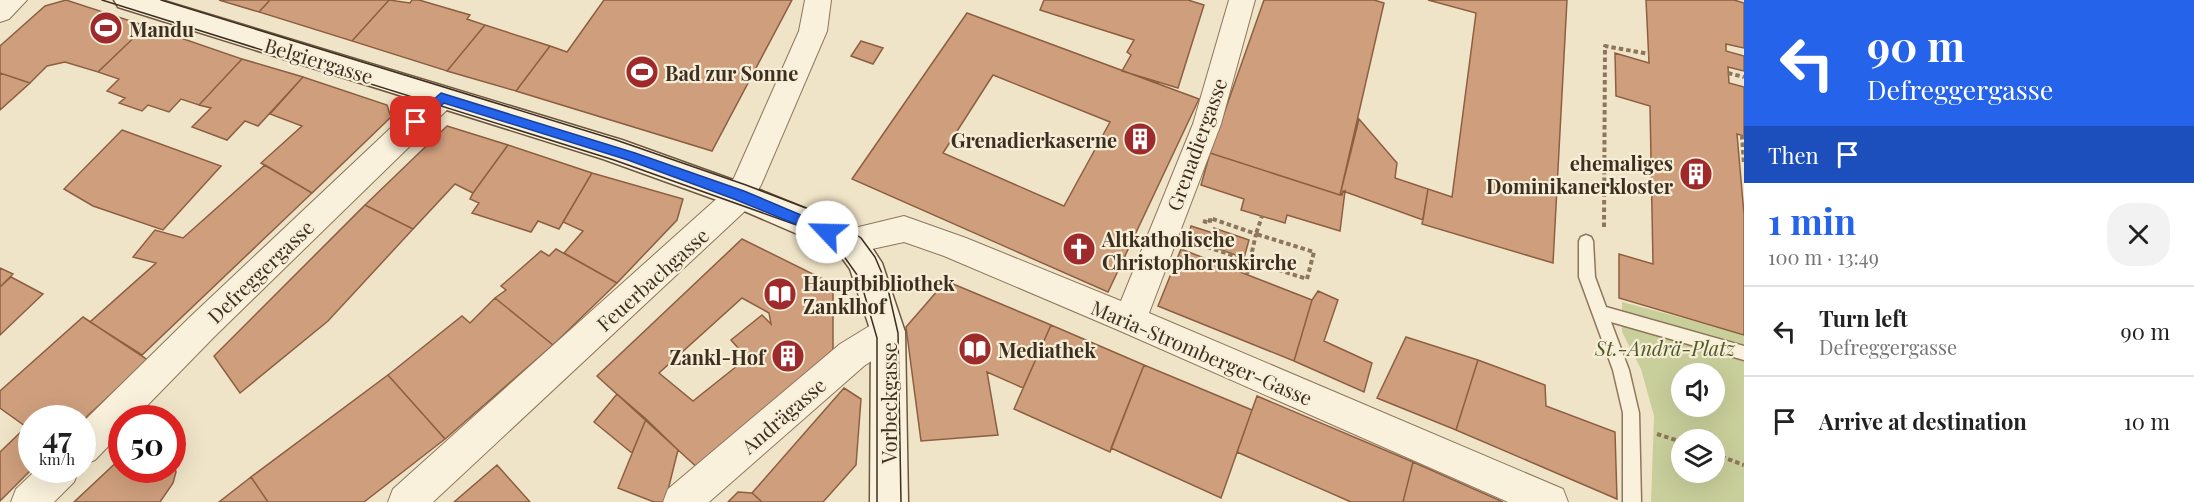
<!DOCTYPE html>
<html lang="en">
<head>
<meta charset="utf-8">
<style>
  :root { --surface:#fff; --page:#f2f2f2; --text:#222; --muted:#767676; --line:#e0e0e0; --accent:#2563eb }
  body { margin:0; font-family:"Playfair Display",serif; background:var(--page); color:var(--text); height:100vh; display:flex; flex-direction:column; font-size:22px; white-space:nowrap }
  * { box-sizing:border-box; margin:0 }
  p { font-size:20px; color:var(--muted) }
  .icon { flex:none; width:33px; height:33px; fill:none; stroke:currentColor; stroke-width:2; stroke-linecap:round; stroke-linejoin:round }
  .map { position:relative; flex:1; overflow:hidden }
  .panel { display:flex; flex-direction:column; background:var(--surface); width:450px }
  .panel>* { flex:none }
  .banner { background:#2563eb; color:#fff; overflow:hidden }
  .tools { position:absolute; left:1671px; top:363px; display:grid; gap:12px }
  .tools a { display:grid; place-items:center; width:54px; height:54px; border-radius:50%; background:var(--surface); box-shadow:0 6px 24px #0002; font-size:30px }
  .speed { position:absolute; left:18px; top:405px; display:flex; gap:12px; font-size:30px; font-weight:700; text-align:center }
  .speed>* { display:grid; place-content:center; width:78px; height:78px; border-radius:50%; background:var(--surface); box-shadow:0 6px 24px #0002; line-height:1 }
  .speed small { font-size:15px; font-weight:400 }
  .speed .limit { border:9px solid #d22; background:#fff; color:#111 }
  .pin { position:absolute; display:grid; place-items:center; width:51px; height:51px; color:#fff; margin:-26px; border-radius:12px; box-shadow:0 3px 9px #0006 }
  .me { position:absolute; width:66px; margin:-33px; rotate:294deg; stroke-linejoin:round; filter:drop-shadow(0 0 4px #0008) }
  .turn { display:flex; align-items:center; gap:21px; height:126px; padding:0 24px; font-size:27px }
  .turn .icon { width:78px; height:78px; stroke-width:2.5 }
  .turn b { display:block; font-size:42px; line-height:51px }
  .then { display:flex; align-items:center; height:57px; padding:0 24px; background:#0003; gap:12px; font-size:22px }
  .round { display:grid; place-items:center; flex:none; width:63px; height:63px; border-radius:24px; background:var(--page) }
  .headline { display:flex; align-items:center; justify-content:space-between; height:102px; padding:0 24px }
  h1 { font-size:36px; font-weight:700; line-height:45px; color:var(--accent) }
  ul { padding:0; list-style:none }
  li { display:flex; align-items:center; gap:18px; height:90px; padding:0 24px; border-top:2px solid var(--line) }
  li div { flex:1 }
  li b { display:block; font-size:22px }
  li em { font-style:normal }
  main { display:flex; flex:1; min-height:0 }
  .map>svg:first-child { display:block }
  .green { fill:#c9cf9b; fill-rule:evenodd }
  .building { fill:#cf9f7d; stroke:#8d5f41; stroke-width:1.5; fill-rule:evenodd }
  .lines { fill:none; stroke-linecap:round; stroke-linejoin:round }
  .lane-casing { stroke:#8d765c; stroke-width:3 }
  .street-casing { stroke:#8d765c; stroke-width:2 }
  .secondary-casing { stroke:#6f573f; stroke-width:3 }
  .path { stroke:#8d765c; stroke-width:4; stroke-dasharray:4.5 3; stroke-linecap:butt }
  .lane { fill:#faf1dc; fill-rule:evenodd }
  .street { fill:#faf1dc; fill-rule:evenodd }
  .secondary { fill:#faf1dc; fill-rule:evenodd }
  .tram { stroke:#3d2e20; stroke-width:1.5 }
  .route { fill:#2563eb; stroke:#184099; stroke-width:1.5 }
  .labels { text-anchor:middle; dominant-baseline:central; stroke-width:4.5; stroke-linejoin:round; paint-order:stroke }
  .poi-label { font-size:20px; font-weight:bold; fill:#3d2e20; stroke:#f7eed8; text-anchor:start }
  .street-label { font-size:20px; fill:#3d2e20; stroke:#f7eed8 }
  .park-label { font-size:20px; font-style:italic; fill:#4d5a26; stroke:#f7eed8 }
</style>
</head>
<body>
<main>
<div class="map">
<svg width="1744" height="502" viewBox="0 0 1744 502">
  <rect width="100%" height="100%" fill="#f0e4c8"/>
  <path class="green" d="M1622,302L1744,334V502H1651L1654,416L1641,369L1622,332ZM1682,374H1714V406H1682ZM1682,440H1714V472H1682Z"/>
  <path class="building" d="M66,0L146,26L98,72L65,62L47,66L30,83L0,73V46L45,6Z
    M219,0H270L259,12Z
    M270,0H389L352,41L259,12Z
    M389,0L410,3L412,0H419L470,15L467,19L485,25L447,71L352,41Z
    M604,0H792L712,151L516,91L550,46L567,52Z
    M1044,0H1188L1204,5L1178,88L1122,71L1131,55L1127,52L1134,40L1040,10Z
    M1264,0H1374L1384,3L1340,195L1210,153Z
    M1428,0H1567L1553,263L1422,224L1428,189L1452,197L1476,13Z
    M1646,0H1734L1744,3V48L1726,44V51L1744,56V71L1728,67L1729,83L1744,87V136L1737,134L1744,214V335L1619,298V254L1653,264L1650,106L1616,96L1615,53L1649,63Z
    M967,13L1199,99L1108,292L852,179ZM993,75L1110,122L1064,206L943,153Z
    M485,25L550,46L516,91L447,71Z
    M146,26L242,59L199,105L181,99L169,112L148,105L142,111L119,103L125,98L107,91L119,79L98,72Z
    M861,41L883,48L873,64L851,56Z
    M242,59L303,77L258,126L245,121L227,140L192,127L211,108L199,105Z
    M0,73L30,83L0,110Z
    M303,77L387,105L391,117L312,193L261,163L302,126L270,114Z
    M1359,119L1397,163L1395,178L1428,189L1423,220L1343,191L1342,195H1340Z
    M447,126L508,145L473,193L455,184L413,229L365,205Z
    M122,130L221,166L163,230L93,206L64,189Z
    M508,145L592,173L559,229L538,221L531,232L472,213L479,203L470,199L473,193Z
    M1210,153L1340,195L1345,191L1340,231L1287,215L1285,223L1241,210L1244,199L1201,185Z
    M265,165L312,193L142,355L90,322L156,263L133,257L155,230L183,238Z
    M592,173L683,199L677,220L617,283L564,253L583,231L563,222Z
    M365,205L413,229L328,321L240,393L214,356Z
    M1191,226L1213,233L1214,228L1249,240L1244,258L1188,238Z
    M742,239L833,284V353L700,470L597,376ZM742,298L769,313L771,324L762,315L731,340L747,358L693,401L659,373Z
    M556,249L617,283L553,345L495,298L506,290L501,286L541,251L549,256Z
    M1181,249L1312,300L1294,361L1158,306Z
    M0,268L13,274L0,287Z
    M11,277L43,294L0,335V287Z
    M946,281L1051,325L1023,388L987,372L998,435L921,441L906,327Z
    M1318,291L1338,300L1324,341L1372,363L1364,392L1294,361L1312,300Z
    M495,298L553,345L445,439L388,375L462,316L470,323Z
    M83,317L148,360L82,421V418H32V431L0,408V391Z
    M1051,325L1144,365L1110,452L1014,409Z
    M1406,337L1478,360L1456,430L1377,398Z
    M1478,360L1545,385L1546,406L1615,432L1617,499L1456,430Z
    M1144,365L1252,410L1221,498L1111,448Z
    M388,375L445,439L364,502H268L251,477Z
    M844,388L861,399L856,465L823,502H762L752,493Z
    M617,394L646,419L632,453L594,422Z
    M1257,396L1413,462L1403,502H1351L1237,452Z
    M646,419L678,450L665,502H654L618,488Z
    M26,427L32,431V469L0,501V452Z
    M122,457V470H172L173,461L176,472L173,483L160,502H74Z
    M1413,462L1503,502H1403Z
    M497,465L530,502H454Z
    M251,477L268,502H219Z
    M738,492L752,493L762,502H728Z"/>
  <g class="lines">
    <defs>
      <path id="lane" d="M1586,235L1591,237L1593,241L1595,277L1606,307L1744,346V360L1611,322L1629,370L1639,413L1641,502H1623V413L1613,370L1579,277V241L1581,237Z"/>
      <path id="street" d="M0,0H27L9,19L0,22Z
        M805,0H831L827,31L761,185L745,211L433,502H388L393,489L723,193L734,178L799,31Z
        M1229,0H1255L1221,124L1149,313L1563,489L1568,502H1508L1118,330L944,256L904,242L849,254L838,250L833,241L838,232L904,216L966,238L1121,301L1193,124Z
        M441,87L451,90L455,98L451,106L214,337L135,418H122V432L95,460L82,465V423L190,317L431,90Z
        M888,317L900,322L905,332L900,342L864,366L709,502H663L668,489L840,344L876,322Z
        M36,470H79L74,482L54,502H11L16,489Z"/>
      <path id="secondary" d="M114,0H161L622,140L750,186L861,231L882,263L905,332L908,502H870L871,332L850,269L837,251L728,204L603,159L118,7Z"/>
    </defs>
    <use href="#lane" class="lane-casing"/>
    <use href="#street" class="street-casing"/>
    <use href="#secondary" class="secondary-casing"/>
    <path class="path" d="M1728,73L1744,77
      M1744,137H1742L1744,164
      M1203,221L1210,223V218L1256,234L1247,274
      M1604,227L1605,46L1649,54
      M1207,247L1307,279L1314,252L1256,234L1262,216
      M1657,434L1682,442
      M1714,454L1744,465"/>
    <use href="#lane" class="lane"/>
    <use href="#street" class="street"/>
    <use href="#secondary" class="secondary"/>
    <path class="tram" d="M102,0L614,160L819,233L838,248L860,279L877,338V502
      M161,0L616,140L746,185L832,218L861,238L875,257L887,285L898,333L901,502"/>
  </g>
  <path class="route" d="M441,93L635,153L744,191L832,228L834,232L827,237L734,199L628,160L444,103L421,125H412L410,122L412,118Z"/>
  <defs>
    <symbol id="stadium-disc" viewBox="-11 -11 22 22"><circle r="9.5" fill="#9e2a2b" stroke="#f7eed8"/><path d="M0-5a6.5 5 0 1 0 0 10a6.5 5 0 1 0 0-10ZM-3.5-1.8h7v3.6h-7Z" fill="#fff"/></symbol>
    <symbol id="building-disc" viewBox="-11 -11 22 22"><circle r="9.5" fill="#9e2a2b" stroke="#f7eed8"/><path d="M-4-6H4V6H1V3H-1V6H-4ZM-2.5-4.3h1.7v1.8h-1.7ZM.8-4.3h1.7v1.8H.8ZM-2.5-1h1.7V.8h-1.7ZM.8-1h1.7V.8H.8Z" fill="#fff"/></symbol>
    <symbol id="church-disc" viewBox="-11 -11 22 22"><circle r="9.5" fill="#9e2a2b" stroke="#f7eed8"/><path d="M-1.2-6h2.4v3.5h3.3v2.4h-3.3V6h-2.4V-.1h-3.3v-2.4h3.3Z" fill="#fff"/></symbol>
    <symbol id="library-disc" viewBox="-11 -11 22 22"><circle r="9.5" fill="#9e2a2b" stroke="#f7eed8"/><path d="M-6-4Q-3-5.5-.7-3.5V5Q-3 3-6 4ZM6-4Q3-5.5 .7-3.5V5Q3 3 6 4Z" fill="#fff"/></symbol>
  </defs>
  <g fill-rule="evenodd">
    <use href="#stadium-disc" x="87" y="9" width="38" height="38"/>
    <use href="#stadium-disc" x="623" y="53" width="38" height="38"/>
    <use href="#building-disc" x="1121" y="120" width="38" height="38"/>
    <use href="#building-disc" x="1677" y="155" width="38" height="38"/>
    <use href="#church-disc" x="1060" y="230" width="38" height="38"/>
    <use href="#library-disc" x="761" y="275" width="38" height="38"/>
    <use href="#library-disc" x="956" y="330" width="38" height="38"/>
    <use href="#building-disc" x="769" y="337" width="38" height="38"/>
  </g>
  <g class="labels">
    <g class="poi-label">
      <text x="129" y="28">Mandu</text>
      <text x="665" y="72">Bad zur Sonne</text>
      <text x="1117" y="139" text-anchor="end">Grenadierkaserne</text>
      <text x="1673" y="162" text-anchor="end">ehemaliges<tspan x="1673" dy="23">Dominikanerkloster</tspan></text>
      <text x="1102" y="238">Altkatholische<tspan x="1102" dy="23">Christophoruskirche</tspan></text>
      <text x="803" y="282">Hauptbibliothek<tspan x="803" dy="23">Zanklhof</tspan></text>
      <text x="998" y="349">Mediathek</text>
      <text x="765" y="356" text-anchor="end">Zankl-Hof</text>
    </g>
    <g class="street-label">
      <text transform="translate(319 60) rotate(17)">Belgiergasse</text>
      <text transform="translate(1196 144) rotate(-70)">Grenadiergasse</text>
      <text transform="translate(260 271) rotate(-44)">Defreggergasse</text>
      <text transform="translate(652 279) rotate(-42)">Feuerbachgasse</text>
      <text transform="translate(1202 352) rotate(23)">Maria-Stromberger-Gasse</text>
      <text transform="translate(888 403) rotate(-90)">Vorbeckgasse</text>
      <text transform="translate(783 415) rotate(-41)">Andrägasse</text>
    </g>
    <g class="park-label">
      <text x="1665" y="347">St.-Andrä-Platz</text>
    </g>
  </g>
</svg>
<div class="tools">
<a><svg class="icon" aria-label="sound" viewBox="0 0 24 24"><path d="M4 9h4l5-4v14l-5-4H4zM17 9q2 3 0 6"/></svg></a>
<a><svg class="icon" aria-label="layers" viewBox="0 0 24 24"><path d="M12 4l9 5-9 5-9-5zM3 14l9 5 9-5"/></svg></a>
</div>
<div class="speed"><div>47<small>km/h</small></div><div class="limit">50</div></div>
<div class="pin" style="left:416px;top:122px;background:#d93025"><svg class="icon" aria-label="arrive" viewBox="0 0 24 24"><path d="M6 21V4h12l-3 4 3 4H6"/></svg></div>
<svg class="me" style="left:827px;top:232px" viewBox="-20 -20 40 40"><circle r="19" fill="#fff"/><path d="M0-13L10 11 0 6-10 11z" fill="#2563eb"/></svg>
</div>
<section class="panel">
<div class="banner">
<div class="turn"><svg class="icon" aria-label="left" viewBox="0 0 24 24"><path d="M17 20v-9H6M10 6l-5 5 5 5"/></svg><div><b>90 m</b>Defreggergasse</div></div>
<div class="then">Then<svg class="icon" aria-label="arrive" viewBox="0 0 24 24"><path d="M6 21V4h12l-3 4 3 4H6"/></svg></div>
</div>
<div class="headline"><div><h1>1 min</h1><p>100 m · 13:49</p></div><a class="round"><svg class="icon" aria-label="close" viewBox="0 0 24 24"><path d="M6 6l12 12M18 6L6 18"/></svg></a></div>
<ul>
<li><svg class="icon" aria-label="left" viewBox="0 0 24 24"><path d="M17 20v-9H6M10 6l-5 5 5 5"/></svg><div><b>Turn left</b><p>Defreggergasse</p></div><em>90 m</em></li>
<li><svg class="icon" aria-label="arrive" viewBox="0 0 24 24"><path d="M6 21V4h12l-3 4 3 4H6"/></svg><div><b>Arrive at destination</b></div><em>10 m</em></li>
</ul>
</section>
</main>
</body>
</html>
